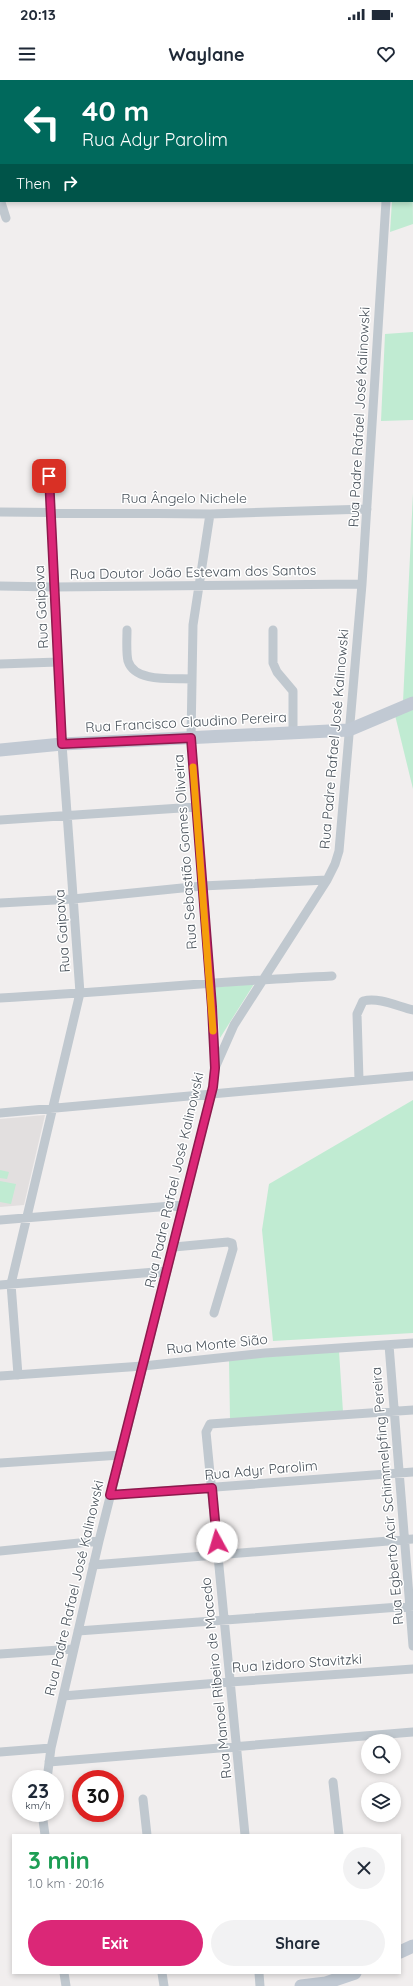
<!DOCTYPE html>
<html lang="en">
<head>
<meta charset="utf-8">
<style>
  :root { --surface:#fff; --page:#f2f2f3; --text:#1f2937; --muted:#747a83; --accent:#db2777 }
  body { margin:0; font-family:Quicksand,sans-serif; background:var(--page); color:var(--text); height:100vh; display:flex; flex-direction:column; font-size:15px; white-space:nowrap }
  * { box-sizing:border-box; margin:0 }
  p { font-size:13px; color:var(--muted) }
  .icon { flex:none; width:22px; height:22px; fill:none; stroke:currentColor; stroke-width:2; stroke-linecap:round; stroke-linejoin:round }
  .map { position:relative; flex:1; overflow:hidden }
  .panel { position:absolute; left:12px; top:1754px; width:389px; height:140px; display:flex; flex-direction:column; background:var(--surface); border-radius:0px; box-shadow:0 2px 6px #0003 }
  .panel>* { flex:none }
  .guide { position:absolute; left:0px; top:0px; width:413px; height:122px; box-shadow:0 2px 6px #0003; background:#00695c; color:#fff; overflow:hidden }
  .controls { position:absolute; left:361px; top:1654px; display:grid; gap:8px }
  .controls a { display:grid; place-items:center; width:40px; height:40px; border-radius:50%; background:var(--surface); box-shadow:0 2px 6px #0003; font-size:20px }
  .speed { position:absolute; left:12px; top:1690px; display:flex; gap:8px; font-size:20px; font-weight:700; text-align:center }
  .speed>* { display:grid; place-content:center; width:52px; height:52px; border-radius:50%; background:var(--surface); box-shadow:0 2px 6px #0003; line-height:1 }
  .speed small { font-size:10px; font-weight:400 }
  .speed .limit { border:6px solid #d22; background:#fff; color:#111 }
  .pin { position:absolute; display:grid; place-items:center; width:34px; height:34px; color:#fff; margin:-17px; border-radius:8px; box-shadow:0 2px 6px #0006 }
  .me { position:absolute; width:44px; margin:-22px; rotate:354deg; stroke-linejoin:round; filter:drop-shadow(0 0 3px #0008) }
  .turn { display:flex; align-items:center; gap:14px; height:84px; padding:0 16px; font-size:18px }
  .turn .icon { width:52px; height:52px; stroke-width:2.5 }
  .turn b { display:block; font-size:28px; line-height:34px }
  .then { display:flex; align-items:center; height:38px; padding:0 16px; background:#0003; gap:8px; font-size:15px }
  .round { display:grid; place-items:center; flex:none; width:42px; height:42px; border-radius:21px; background:var(--page) }
  .summary { display:flex; align-items:center; justify-content:space-between; height:68px; padding:0 16px }
  h1 { font-size:24px; font-weight:700; line-height:30px; color:#1e9e55 }
  .primary-button { display:flex; gap:8px; margin-top:auto; padding:8px 16px }
  .primary-button a { flex:1; height:46px; border-radius:24px; background:var(--accent); color:#fff; font-size:16px; font-weight:700; line-height:46px; text-align:center }
  .primary-button a+a { background:var(--page); color:var(--text) }
  .status { display:flex; justify-content:space-between; align-items:center; height:28px; padding:0 20px; background:var(--surface); direction:ltr }
  .status svg { height:11px; fill:currentColor }
  header { display:flex; justify-content:space-between; align-items:center; height:52px; padding:0 16px; background:var(--surface); font-size:18px; font-weight:700 }
  .map>svg:first-child { display:block }
  .education { fill:#e2dfdf }
  .green { fill:#c0ebd2 }
  .lines { fill:none; stroke-linecap:round; stroke-linejoin:round }
  .street { stroke:#c0c8cf; stroke-width:9 }
  .secondary { stroke:#c1c9d3; stroke-width:13 }
  .route-casing { stroke:#8e194d; stroke-width:10 }
  .route { stroke:#db2777; stroke-width:7 }
  .slow { stroke:#f59e0b; stroke-width:7 }
  .labels { text-anchor:middle; dominant-baseline:central; stroke-width:3; stroke-linejoin:round; paint-order:stroke }
  .street-label { font-size:14px; fill:#48515a; stroke:#fff }
</style>
</head>
<body>
<div class="status"><b>20:13</b><svg viewBox="0 0 49 12"><path d="M0 12V9h3v3zM5 12V6h3v6zM10 12V3h3v9zM15 12V0h3v12zM26 1h20v11H26zM47 4h2v5h-2z"/></svg></div>
<header><svg class="icon" aria-label="menu" viewBox="0 0 24 24"><path d="M4 6h16M4 12h16M4 18h16"/></svg>Waylane<svg class="icon" aria-label="heart" viewBox="0 0 24 24"><path d="M12 20l-8-8c-3-5 5-10 8-4 3-6 11-1 8 4z"/></svg></header>
<div class="map">
<svg width="413" height="1906" viewBox="0 0 413 1906">
  <rect width="100%" height="100%" fill="#f1eeee"/>
  <path class="education" d="M180,0H266L263,1Z
    M45,1035L24,1125L0,1127V1039Z"/>
  <path class="green" d="M412,49L413,144L390,152L392,121H412Z
    M413,252V340L381,341L385,254Z
    M413,413V617L403,622Z
    M413,623V709L394,631Z
    M254,904L220,958L215,907Z
    M413,1020V1253L273,1261L262,1150L269,1104Z
    M0,1090L9,1092L7,1099L0,1098Z
    M0,1101L16,1104L11,1124L0,1122Z
    M339,1271L343,1332L230,1340L229,1280Z"/>
  <g class="lines">
    <path class="street" d="M31,0V1
      M171,1V0
      M296,1L300,0
      M393,1V0
      M0,92H1
      M0,119L6,138
      M0,432L210,434L367,429
      M210,434L193,545L191,658L212,927L215,985
      M0,506L54,507L362,504
      M127,550C127,559 126,572 128,581C135,603 173,598 192,599
      M273,550V583L277,592L293,611V653
      M0,584L58,582
      M0,740L196,727
      M0,823L73,819L202,806L327,800
      M0,918C111,912 221,901 332,896
      M359,1000L357,934L363,921C379,917 397,926 413,930
      M0,1033L413,996
      M0,1140L184,1125
      M174,1167L228,1162L232,1163L233,1169L214,1233
      M0,1205L167,1191
      M389,1265L413,1566
      M18,1295L11,1204L80,913L62,664L49,396
      M0,1296L143,1286L265,1273L413,1263
      M0,1383L121,1375
      M110,1415L413,1392
      M0,1471L99,1461
      M93,1485L413,1459
      M78,1551L413,1526
      M0,1574L74,1569
      M63,1616L230,1602L413,1589
      M0,1672L51,1668
      M49,1682L413,1652
      M47,1699L51,1668L99,1461L213,1007L215,988L234,945L327,800L335,784L339,771L362,504L386,121
      M333,1702L339,1755
      M143,1719L147,1755
      M42,1733L45,1755
      M245,1755L206,1352L210,1344L413,1330
      M64,1893L66,1906
      M162,1893L164,1906
      M259,1893L260,1906"/>
    <path class="secondary" d="M0,670L62,664L349,650L413,623
      M400,1872L413,1866
      M301,1906L326,1903L355,1893"/>
  </g>
  <g class="lines">
    <defs>
      <path id="route" d="M49,396L62,664L191,658L212,927L215,988L213,1007L110,1415L212,1408L217,1462"/>
    </defs>
    <use href="#route" class="route-casing"/>
    <use href="#route" class="route"/>
    <path class="slow" d="M193,687L213,951"/>
  </g>
  <g class="labels">
    <g class="street-label">
      <text transform="translate(359 337) rotate(-87)">Rua Padre Rafael José Kalinowski</text>
      <text x="184" y="418">Rua Ângelo Nichele</text>
      <text transform="translate(193 492) rotate(-1)">Rua Doutor João Estevam dos Santos</text>
      <text transform="translate(41 527) rotate(-93)">Rua Gaipava</text>
      <text transform="translate(186 642) rotate(-3)">Rua Francisco Claudino Pereira</text>
      <text transform="translate(334 659) rotate(-85)">Rua Padre Rafael José Kalinowski</text>
      <text transform="translate(185 772) rotate(-94)">Rua Sebastião Gomes Oliveira</text>
      <text transform="translate(62 851) rotate(-94)">Rua Gaipava</text>
      <text transform="translate(174 1100) rotate(-77)">Rua Padre Rafael José Kalinowski</text>
      <text transform="translate(217 1264) rotate(-6)">Rua Monte Sião</text>
      <text transform="translate(261 1390) rotate(-5)">Rua Adyr Parolim</text>
      <text transform="translate(387 1416) rotate(-95)">Rua Egberto Acir Schimmelpfing Pereira</text>
      <text transform="translate(74 1508) rotate(-77)">Rua Padre Rafael José Kalinowski</text>
      <text transform="translate(297 1583) rotate(-4)">Rua Izidoro Stavitzki</text>
      <text transform="translate(216 1598) rotate(-96)">Rua Manoel Ribeiro de Macedo</text>
    </g>
  </g>
</svg>
<div class="controls">
<a><svg class="icon" aria-label="search" viewBox="0 0 24 24"><circle cx="10" cy="10" r="6"/><path d="M15 15l6 6"/></svg></a>
<a><svg class="icon" aria-label="layers" viewBox="0 0 24 24"><path d="M12 4l9 5-9 5-9-5zM3 14l9 5 9-5"/></svg></a>
</div>
<div class="speed"><div>23<small>km/h</small></div><div class="limit">30</div></div>
<div class="pin" style="left:49px;top:396px;background:#d93025"><svg class="icon" aria-label="arrive" viewBox="0 0 24 24"><path d="M6 21V4h12l-3 4 3 4H6"/></svg></div>
<svg class="me" style="left:217px;top:1462px" viewBox="-20 -20 40 40"><circle r="19" fill="#fff"/><path d="M0-13L10 11 0 6-10 11z" fill="#db2777"/></svg>
<div class="guide">
<div class="turn"><svg class="icon" aria-label="left" viewBox="0 0 24 24"><path d="M17 20v-9H6M10 6l-5 5 5 5"/></svg><div><b>40 m</b>Rua Adyr Parolim</div></div>
<div class="then">Then<svg class="icon" aria-label="right" viewBox="0 0 24 24"><path d="M7 20v-9h11M14 6l5 5-5 5"/></svg></div>
</div>
<section class="panel">
<div class="summary"><div><h1>3 min</h1><p>1.0 km · 20:16</p></div><a class="round"><svg class="icon" aria-label="close" viewBox="0 0 24 24"><path d="M6 6l12 12M18 6L6 18"/></svg></a></div>
<div class="primary-button"><a>Exit</a><a>Share</a></div>
</section>
</div>
</body>
</html>
